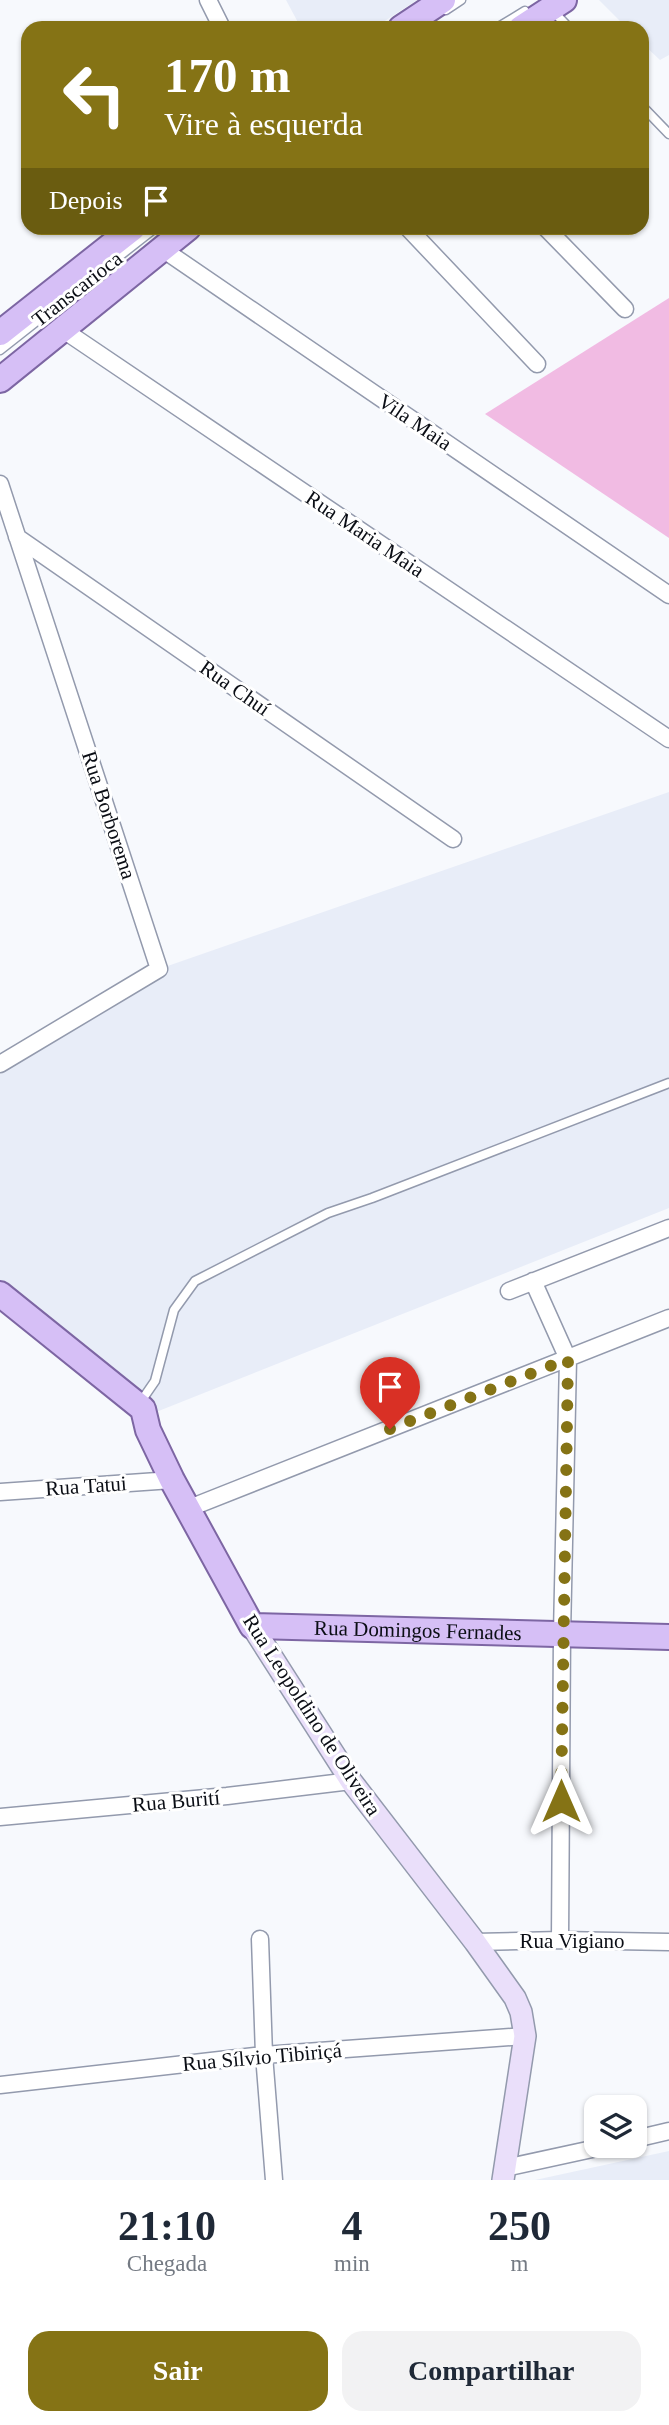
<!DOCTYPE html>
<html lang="pt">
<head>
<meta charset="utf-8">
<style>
  :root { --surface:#fff; --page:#f2f2f3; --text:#1f2937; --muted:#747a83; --accent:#857315 }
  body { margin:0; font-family:"Times New Roman",serif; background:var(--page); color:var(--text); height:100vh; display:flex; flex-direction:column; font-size:26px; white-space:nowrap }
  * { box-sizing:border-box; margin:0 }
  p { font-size:23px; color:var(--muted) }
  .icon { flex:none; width:38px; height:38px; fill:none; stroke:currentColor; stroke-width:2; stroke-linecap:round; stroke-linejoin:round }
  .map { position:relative; height:2180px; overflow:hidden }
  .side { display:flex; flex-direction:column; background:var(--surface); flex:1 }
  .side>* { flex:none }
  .banner { position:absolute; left:21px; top:21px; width:628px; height:214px; border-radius:21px; box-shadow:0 2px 5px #0004; background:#857315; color:#fff; overflow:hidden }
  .fabs { position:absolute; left:584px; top:2095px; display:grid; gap:14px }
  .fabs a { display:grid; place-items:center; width:63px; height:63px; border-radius:14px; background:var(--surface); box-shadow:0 2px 5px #0004; font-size:35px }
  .pin { position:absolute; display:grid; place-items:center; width:60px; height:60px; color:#fff; margin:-72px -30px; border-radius:50% 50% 50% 0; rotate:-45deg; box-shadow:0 0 7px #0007 }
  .pin .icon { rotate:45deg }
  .me { position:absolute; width:77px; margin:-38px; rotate:0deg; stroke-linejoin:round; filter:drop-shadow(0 0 5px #0008) }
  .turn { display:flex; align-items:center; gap:24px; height:147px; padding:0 28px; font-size:32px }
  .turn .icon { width:91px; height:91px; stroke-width:2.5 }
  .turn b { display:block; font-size:49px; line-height:60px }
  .then { display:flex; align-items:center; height:66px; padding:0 28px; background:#0003; gap:14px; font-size:26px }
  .eta { display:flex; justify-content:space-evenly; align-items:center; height:119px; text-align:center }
  .eta b { font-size:42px; font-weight:800; line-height:49px }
  .action { display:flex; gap:14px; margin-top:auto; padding:14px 28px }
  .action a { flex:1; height:80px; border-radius:21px; background:var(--accent); color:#fff; font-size:28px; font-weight:800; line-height:80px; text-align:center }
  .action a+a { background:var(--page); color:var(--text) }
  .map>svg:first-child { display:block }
  .built { fill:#e8edf8 }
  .green { fill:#f1bbe3 }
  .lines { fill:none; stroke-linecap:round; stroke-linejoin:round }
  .lane-casing { stroke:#939aad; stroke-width:11 }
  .street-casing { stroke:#939aad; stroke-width:19 }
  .secondary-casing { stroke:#939aad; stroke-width:24 }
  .primary-casing { stroke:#7d66a3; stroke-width:28 }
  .lane { stroke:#fff; stroke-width:8 }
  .street { stroke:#fff; stroke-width:16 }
  .secondary { stroke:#eadffa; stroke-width:21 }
  .primary { stroke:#d6bff6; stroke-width:24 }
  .route { stroke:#857315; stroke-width:12; stroke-dasharray:0 21.6 }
  .labels { text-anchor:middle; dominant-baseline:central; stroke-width:6; stroke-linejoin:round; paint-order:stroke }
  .street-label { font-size:21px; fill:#0b0e15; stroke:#fff }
</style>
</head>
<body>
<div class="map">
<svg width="669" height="2180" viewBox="0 0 669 2180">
  <rect width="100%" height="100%" fill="#f7f9fd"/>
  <path class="built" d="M286,0H417L374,28H301Z
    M599,0H669V55L660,60L642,43V28H627Z
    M669,792V1208L136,1420L0,1310V1065L159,969Z
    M669,2151V2180H535Z"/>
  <path class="green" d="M669,298V538L485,414Z"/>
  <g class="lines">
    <defs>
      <path id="lane" d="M446,10L461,0
        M553,11L569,28
        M497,28L525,11
        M642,106L669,134
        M0,350L155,228
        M143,1403L144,1397L155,1381L174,1310L195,1281L328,1213L372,1198L669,1083"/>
      <path id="street" d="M208,0L222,28
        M408,228L537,364
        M546,228L625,309
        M161,248L669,595
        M62,329L669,739
        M0,484L159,969L0,1064
        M17,537L453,839
        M533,1281L568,1359L562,1634L560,1940
        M509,1291L669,1228
        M0,1492L172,1480
        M187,1509L669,1318
        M0,1817L227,1796L351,1781
        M260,1939L264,2055L274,2180
        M475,1942L560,1940L669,1942
        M0,2085L264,2055L525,2036
        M635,2139L669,2131
        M505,2168L606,2146"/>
      <path id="secondary" d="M252,1626L351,1781L475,1942L515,1998L521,2012L525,2036L503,2180"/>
      <g id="primary">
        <path d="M401,28L443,0"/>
        <path d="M521,28L564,0"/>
        <path d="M0,333L133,228"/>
        <path d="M0,380L188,228"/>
        <path id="s1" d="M0,1294L143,1409L148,1430L172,1480L252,1626L669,1637"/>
      </g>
    </defs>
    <use href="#lane" class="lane-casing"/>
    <use href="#street" class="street-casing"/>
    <use href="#secondary" class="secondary-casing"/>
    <use href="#primary" class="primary-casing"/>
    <use href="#lane" class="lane"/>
    <use href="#street" class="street"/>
    <use href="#secondary" class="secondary"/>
    <use href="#primary" class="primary"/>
  </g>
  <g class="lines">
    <path class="route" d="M390,1429L568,1359L561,1801"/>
  </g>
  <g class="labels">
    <g class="street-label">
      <text transform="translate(77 289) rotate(-38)">Transcarioca</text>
      <text transform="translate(415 422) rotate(34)">Vila Maia</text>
      <text transform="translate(365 534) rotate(34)">Rua Maria Maia</text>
      <text transform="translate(235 688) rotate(35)">Rua Chuí</text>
      <text transform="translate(109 815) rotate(72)">Rua Borborema</text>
      <text transform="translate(86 1486) rotate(-4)">Rua Tatui</text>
      <text stroke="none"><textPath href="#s1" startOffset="593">Rua Domingos Fernades</textPath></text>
      <text transform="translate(312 1715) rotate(57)">Rua Leopoldino de Oliveira</text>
      <text transform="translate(176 1801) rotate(-5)">Rua Burití</text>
      <text x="572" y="1941">Rua Vigiano</text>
      <text transform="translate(262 2057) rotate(-5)">Rua Sílvio Tibiriçá</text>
    </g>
  </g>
</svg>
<div class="fabs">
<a><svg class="icon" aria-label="layers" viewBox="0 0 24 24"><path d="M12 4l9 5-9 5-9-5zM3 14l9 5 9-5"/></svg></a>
</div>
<div class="pin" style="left:390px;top:1429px;background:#d93025"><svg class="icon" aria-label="arrive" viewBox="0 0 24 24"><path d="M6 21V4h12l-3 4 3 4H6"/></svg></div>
<svg class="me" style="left:561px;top:1801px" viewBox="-20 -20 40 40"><path d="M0-17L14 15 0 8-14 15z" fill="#857315" stroke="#fff" stroke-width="4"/></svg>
<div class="banner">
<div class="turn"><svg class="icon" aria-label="left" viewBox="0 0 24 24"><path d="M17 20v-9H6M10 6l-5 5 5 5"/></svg><div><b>170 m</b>Vire à esquerda</div></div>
<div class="then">Depois<svg class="icon" aria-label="arrive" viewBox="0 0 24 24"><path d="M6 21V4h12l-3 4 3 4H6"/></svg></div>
</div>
</div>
<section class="side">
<div class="eta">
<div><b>21:10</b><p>Chegada</p></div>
<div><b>4</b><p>min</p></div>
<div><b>250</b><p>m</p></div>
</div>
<div class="action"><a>Sair</a><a>Compartilhar</a></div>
</section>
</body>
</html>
